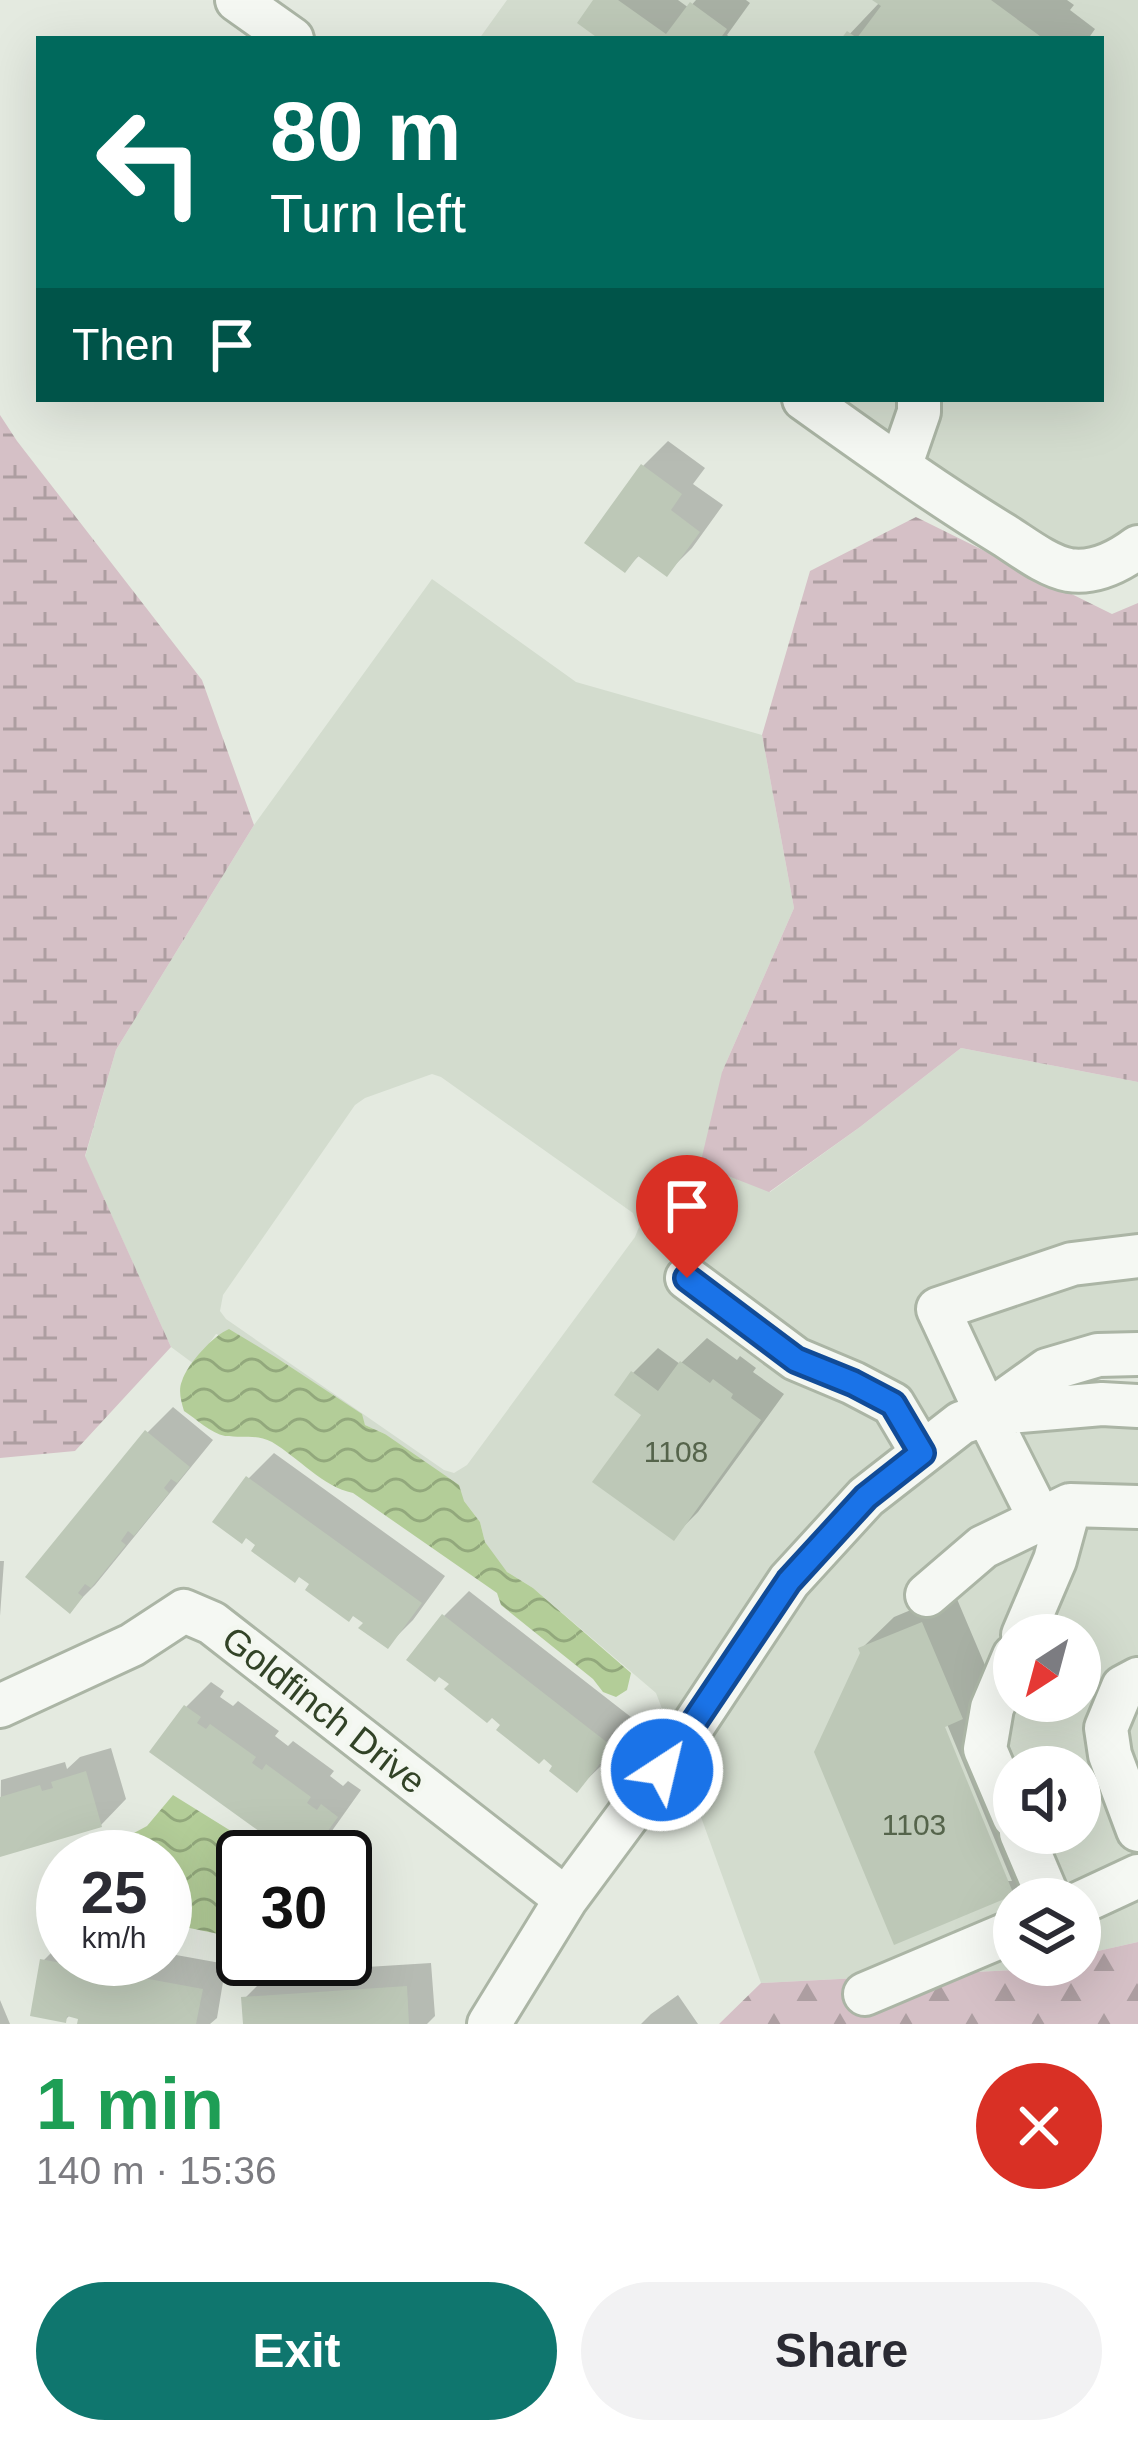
<!DOCTYPE html>
<html lang="en">
<head>
<meta charset="utf-8">
<style>
  :root { --surface:#fff; --page:#f2f2f3; --text:#2b2b33; --muted:#7c7c81; --accent:#0f766e }
  body { margin:0; font-family:Arial,sans-serif; background:var(--page); color:var(--text); height:100vh; display:flex; flex-direction:column; font-size:45px; white-space:nowrap }
  * { box-sizing:border-box; margin:0 }
  p { font-size:39px; color:var(--muted) }
  .icon { flex:none; width:66px; height:66px; fill:none; stroke:currentColor; stroke-width:2; stroke-linecap:round; stroke-linejoin:round }
  .map { position:relative; height:2024px; overflow:hidden }
  .panel { display:flex; flex-direction:column; background:var(--surface); flex:1 }
  .panel>* { flex:none }
  .top-card { position:absolute; left:36px; top:36px; width:1068px; height:366px; border-radius:0px; box-shadow:0 12px 48px #0002; background:#00695c; color:#fff; overflow:hidden }
  .needle { width:78px; rotate:216deg }
  .fabs { position:absolute; left:993px; top:1614px; display:grid; gap:24px }
  .fabs a { display:grid; place-items:center; width:108px; height:108px; border-radius:50%; background:var(--surface); box-shadow:0 12px 48px #0002; font-size:60px }
  .speed { position:absolute; left:36px; top:1830px; display:flex; gap:24px; font-size:60px; font-weight:700; text-align:center }
  .speed>* { display:grid; place-content:center; width:156px; height:156px; border-radius:50%; background:var(--surface); box-shadow:0 12px 48px #0002; line-height:1 }
  .speed small { font-size:30px; font-weight:400 }
  .speed .limit { border:6px solid #111; border-radius:18px; background:#fff; color:#111 }
  .pin { position:absolute; display:grid; place-items:center; width:102px; height:102px; color:#fff; margin:-123px -51px; border-radius:50% 50% 50% 0; rotate:-45deg; box-shadow:0 0 12px #0007 }
  .pin .icon { rotate:45deg }
  .me { position:absolute; width:132px; margin:-66px; rotate:35deg; stroke-linejoin:round; filter:drop-shadow(0 0 9px #0008) }
  .turn { display:flex; align-items:center; gap:42px; height:252px; padding:0 36px; font-size:54px }
  .turn .icon { width:156px; height:156px; stroke-width:2.5 }
  .turn b { display:block; font-size:84px; line-height:102px }
  .then { display:flex; align-items:center; height:114px; padding:0 36px; background:#0003; gap:24px; font-size:45px }
  .round { display:grid; place-items:center; flex:none; width:126px; height:126px; border-radius:63px; background:var(--page) }
  .summary { display:flex; align-items:center; justify-content:space-between; height:204px; padding:0 36px }
  h1 { font-size:72px; font-weight:800; line-height:90px; color:#1e9e55 }
  .button { display:flex; gap:24px; margin-top:auto; padding:24px 36px }
  .button a { flex:1; height:138px; border-radius:72px; background:var(--accent); color:#fff; font-size:48px; font-weight:800; line-height:138px; text-align:center }
  .button a+a { background:var(--page); color:var(--text) }
  .map>svg:first-child { display:block }
  .built { fill:#d3dcce; fill-rule:evenodd }
  .forest { fill:url(#forest-firs) }
  .wetland { fill:url(#wetland-marsh) }
  .water { fill:url(#water-waves) }
  .shadow { fill:#0003; fill-rule:evenodd }
  .building { fill:#bdc8b7 }
  .lines { fill:none; stroke-linecap:round; stroke-linejoin:round }
  .minor-casing { stroke:#abb5a5; stroke-width:48 }
  .minor { stroke:#f5f8f3; stroke-width:42 }
  .route-casing { stroke:#114b97; stroke-width:30 }
  .route { stroke:#1a73e8; stroke-width:21 }
  .labels { text-anchor:middle; dominant-baseline:central; stroke-width:10; stroke-linejoin:round; paint-order:stroke }
  .number-label { font-size:30px; fill:#55644b }
  .street-label { font-size:36px; fill:#324327; stroke:#f3f7f0 }
</style>
</head>
<body>
<div class="map">
<svg width="1138" height="2024" viewBox="0 0 1138 2024">
  <defs>
    <pattern id="forest-firs" width="22" height="20" patternUnits="userSpaceOnUse" patternTransform="scale(3)"><rect width="22" height="20" fill="#d5c0c6"/><path d="M5 1l3.5 6h-7zM16 11l3.5 6h-7z" fill="#ad9ea1"/></pattern>
    <pattern id="wetland-marsh" width="20" height="14" patternUnits="userSpaceOnUse" patternTransform="scale(3)"><rect width="20" height="14" fill="#d5c0c6"/><path d="M1 5h8M5 5V1M11 12h8M15 12V8" fill="none" stroke="#ad9ea1"/></pattern>
    <pattern id="water-waves" width="16" height="10" patternUnits="userSpaceOnUse" patternTransform="scale(3)"><rect width="16" height="10" fill="#b3cd98"/><path d="M0 5q4-4 8 0t8 0" fill="none" stroke="#92a87c"/></pattern>
  </defs>
  <rect width="100%" height="100%" fill="#e4eae0"/>
  <path class="built" d="M507,0H1138V524L1113,543L1095,549H1073L1044,535L957,482L840,399H1101V39H479Z
    M432,579L576,682L762,735L794,908L722,1072L770,1192L860,1127L961,1048L1138,1082V1335L981,1394L669,1727L656,1693L533,1588L507,1572L495,1559L485,1542L480,1522L464,1501L385,1434L365,1425L361,1414L277,1358L216,1334L194,1364L171,1347L85,1157L116,1050L254,825ZM432,1074L441,1077L633,1213L639,1227L635,1237L467,1465L454,1473L444,1470L226,1319L220,1311L223,1295L355,1105L365,1098Z
    M1100,1424L1138,1426V1942L1080,1955V1899H1014V1965H1036L1014,1970L761,1983L684,1770L804,1592L878,1511L969,1441L992,1433ZM1014,1635H1080V1701H1014ZM1014,1767H1080V1833H1014Z"/>
  <path class="forest" d="M1138,1942V2024H719L761,1983L1014,1970L1036,1965H1080V1955Z"/>
  <path class="wetland" d="M0,415L17,441L202,680L254,825L116,1050L85,1156L171,1347L75,1451L0,1458Z
    M916,517L1112,614L1138,603V1082L961,1048L860,1127L769,1192L700,1165L722,1072L794,908L762,735L810,571Z"/>
  <path class="water" d="M229,1329L277,1358L362,1414L365,1425L385,1434L459,1485L464,1501L480,1522L485,1542L507,1572L533,1588L631,1673L627,1690L616,1697L603,1692L593,1679L501,1605L497,1593L353,1493C323,1487 299,1458 272,1442C256,1434 242,1438 225,1436C211,1433 196,1419 184,1411C181,1401 178,1390 182,1381C187,1364 214,1335 229,1329Z
    M173,1795L273,1857H243V1939L165,1923V1857H89L147,1826Z"/>
  <path class="shadow" d="M597,0H678L689,8L696,0H746L750,3L727,35L732,39H604Z
    M877,0H1067L1074,5L1070,10L1095,29L1088,39H845L880,2Z
    M668,441L705,468L693,484L723,505L692,548L667,573L641,554L625,569L643,466Z
    M707,1338L737,1360L740,1356L756,1368L753,1372L784,1394L698,1512L673,1537L633,1373L658,1348L680,1364Z
    M173,1407L213,1440L95,1585L70,1610L29,1577L148,1432Z
    M274,1453L445,1576L413,1620L388,1645L367,1622L259,1545L217,1522L249,1478Z
    M0,1561H4L0,1616Z
    M469,1591L636,1721L602,1765L577,1789L557,1765L453,1684L444,1616Z
    M954,1592L993,1684L978,1699L1014,1785V1833H1034L1045,1860L1013,1893L896,1941L817,1753L863,1653L861,1649L894,1617ZM942,1712L1012,1881H1005L936,1714Z
    M211,1682L224,1691L220,1697L233,1706L238,1701L279,1731L275,1736L288,1746L293,1741L334,1771L330,1776L343,1786L348,1781L361,1790L329,1835L306,1857H300L153,1751L186,1707Z
    M111,1748L126,1799L101,1825L0,1854L1,1780L65,1762L67,1769L80,1757Z
    M63,1941V1959H165V1953L226,1964L217,2018L210,2024H88L82,2016L71,2014L65,2020L43,1961Z
    M431,1963L435,2016L427,2024H246L245,1998L270,1973Z
    M678,1995L698,2024H641L651,2014Z
    M0,2000L10,2024H0Z"/>
  <path class="building" d="M593,0H618L666,34L690,2L727,29L720,39H599L577,23Z
    M872,0H991L1044,39H841L847,31L857,38L881,6Z
    M641,464L682,494L671,510L700,532L667,577L638,556L625,573L584,543Z
    M680,1361L710,1383L713,1379L733,1394L731,1398L761,1420L674,1541L592,1482L641,1415L614,1395L631,1371L658,1391Z
    M145,1430L190,1467L177,1483L171,1479L164,1488L169,1493L134,1536L128,1531L121,1541L126,1545L91,1588L85,1584L78,1593L83,1597L70,1614L25,1577Z
    M246,1476L422,1603L388,1649L358,1628L363,1623L353,1616L349,1622L305,1590L309,1584L299,1577L295,1583L251,1551L255,1545L246,1538L242,1544L212,1522Z
    M442,1614L613,1747L577,1793L549,1771L552,1766L544,1759L539,1764L496,1730L500,1725L492,1718L487,1723L444,1689L449,1684L439,1677L435,1682L406,1660Z
    M922,1622L963,1719L945,1727L1014,1895L894,1945L814,1752L860,1653L858,1648Z
    M184,1705L201,1717L197,1723L206,1729L210,1724L256,1757L252,1763L262,1770L266,1764L311,1797L307,1803L317,1810L321,1804L338,1817L309,1857H295L149,1752Z
    M86,1771L102,1827L0,1857V1797L40,1785L42,1791L53,1788L51,1782Z
    M40,1959L203,1989L196,2024H77L78,2019L67,2016L66,2023L30,2016Z
    M407,1986L409,2024H243L241,1997Z"/>
  <g class="lines">
    <defs>
      <path id="minor" d="M237,0L292,39
        M804,399C870,446 935,493 1004,535C1023,547 1047,566 1069,570C1095,574 1118,562 1138,547
        M900,467L919,412V399
        M687,1278L796,1359L853,1383L893,1404L922,1453
        M987,1413L1047,1370L1098,1355L1138,1354
        M1040,1519L987,1414L938,1309L1072,1264L1138,1256
        M927,1595L983,1547L1070,1505L1138,1507
        M1023,1635L1055,1560L1070,1505
        M1014,1656L992,1708L985,1749L1014,1817
        M1138,1679L1123,1687L1106,1728L1110,1755L1138,1830
        M0,1706L132,1645L184,1611L212,1623L566,1899L489,2024
        M1021,1833L1049,1899
        M566,1899L683,1741L789,1581L866,1497L961,1423L987,1414L1102,1404L1138,1406
        M1080,1903L1138,1876
        M865,1994L1014,1931"/>
    </defs>
    <use href="#minor" class="minor-casing"/>
    <use href="#minor" class="minor"/>
  </g>
  <g class="lines">
    <defs>
      <path id="route" d="M662,1770L789,1581L866,1497L922,1453L893,1404L853,1383L796,1360L687,1278"/>
    </defs>
    <use href="#route" class="route-casing"/>
    <use href="#route" class="route"/>
  </g>
  <g class="labels">
    <g class="number-label">
      <text x="676" y="1451">1108</text>
      <text x="914" y="1824">1103</text>
    </g>
    <g class="street-label">
      <text transform="translate(324 1710) rotate(38)">Goldfinch Drive</text>
    </g>
  </g>
</svg>
<div class="fabs">
<a><svg class="needle" viewBox="-14 -14 28 28"><path d="M0-13l5 13h-10z" fill="#e53935"/><path d="M0 13l5-13h-10z" fill="#7c7c81"/></svg></a>
<a><svg class="icon" aria-label="sound" viewBox="0 0 24 24"><path d="M4 9h4l5-4v14l-5-4H4zM17 9q2 3 0 6"/></svg></a>
<a><svg class="icon" aria-label="layers" viewBox="0 0 24 24"><path d="M12 4l9 5-9 5-9-5zM3 14l9 5 9-5"/></svg></a>
</div>
<div class="speed"><div>25<small>km/h</small></div><div class="limit">30</div></div>
<div class="pin" style="left:687px;top:1278px;background:#d93025"><svg class="icon" aria-label="arrive" viewBox="0 0 24 24"><path d="M6 21V4h12l-3 4 3 4H6"/></svg></div>
<svg class="me" style="left:662px;top:1770px" viewBox="-20 -20 40 40"><circle r="17" fill="#1a73e8" stroke="#fff" stroke-width="3"/><path d="M0-11L8 9 0 5-8 9z" fill="#fff"/></svg>
<div class="top-card">
<div class="turn"><svg class="icon" aria-label="left" viewBox="0 0 24 24"><path d="M17 20v-9H6M10 6l-5 5 5 5"/></svg><div><b>80 m</b>Turn left</div></div>
<div class="then">Then<svg class="icon" aria-label="arrive" viewBox="0 0 24 24"><path d="M6 21V4h12l-3 4 3 4H6"/></svg></div>
</div>
</div>
<section class="panel">
<div class="summary"><div><h1>1 min</h1><p>140 m · 15:36</p></div><a class="round" style="background:#d93025;color:#fff"><svg class="icon" aria-label="close" viewBox="0 0 24 24"><path d="M6 6l12 12M18 6L6 18"/></svg></a></div>
<div class="button"><a>Exit</a><a>Share</a></div>
</section>
</body>
</html>
